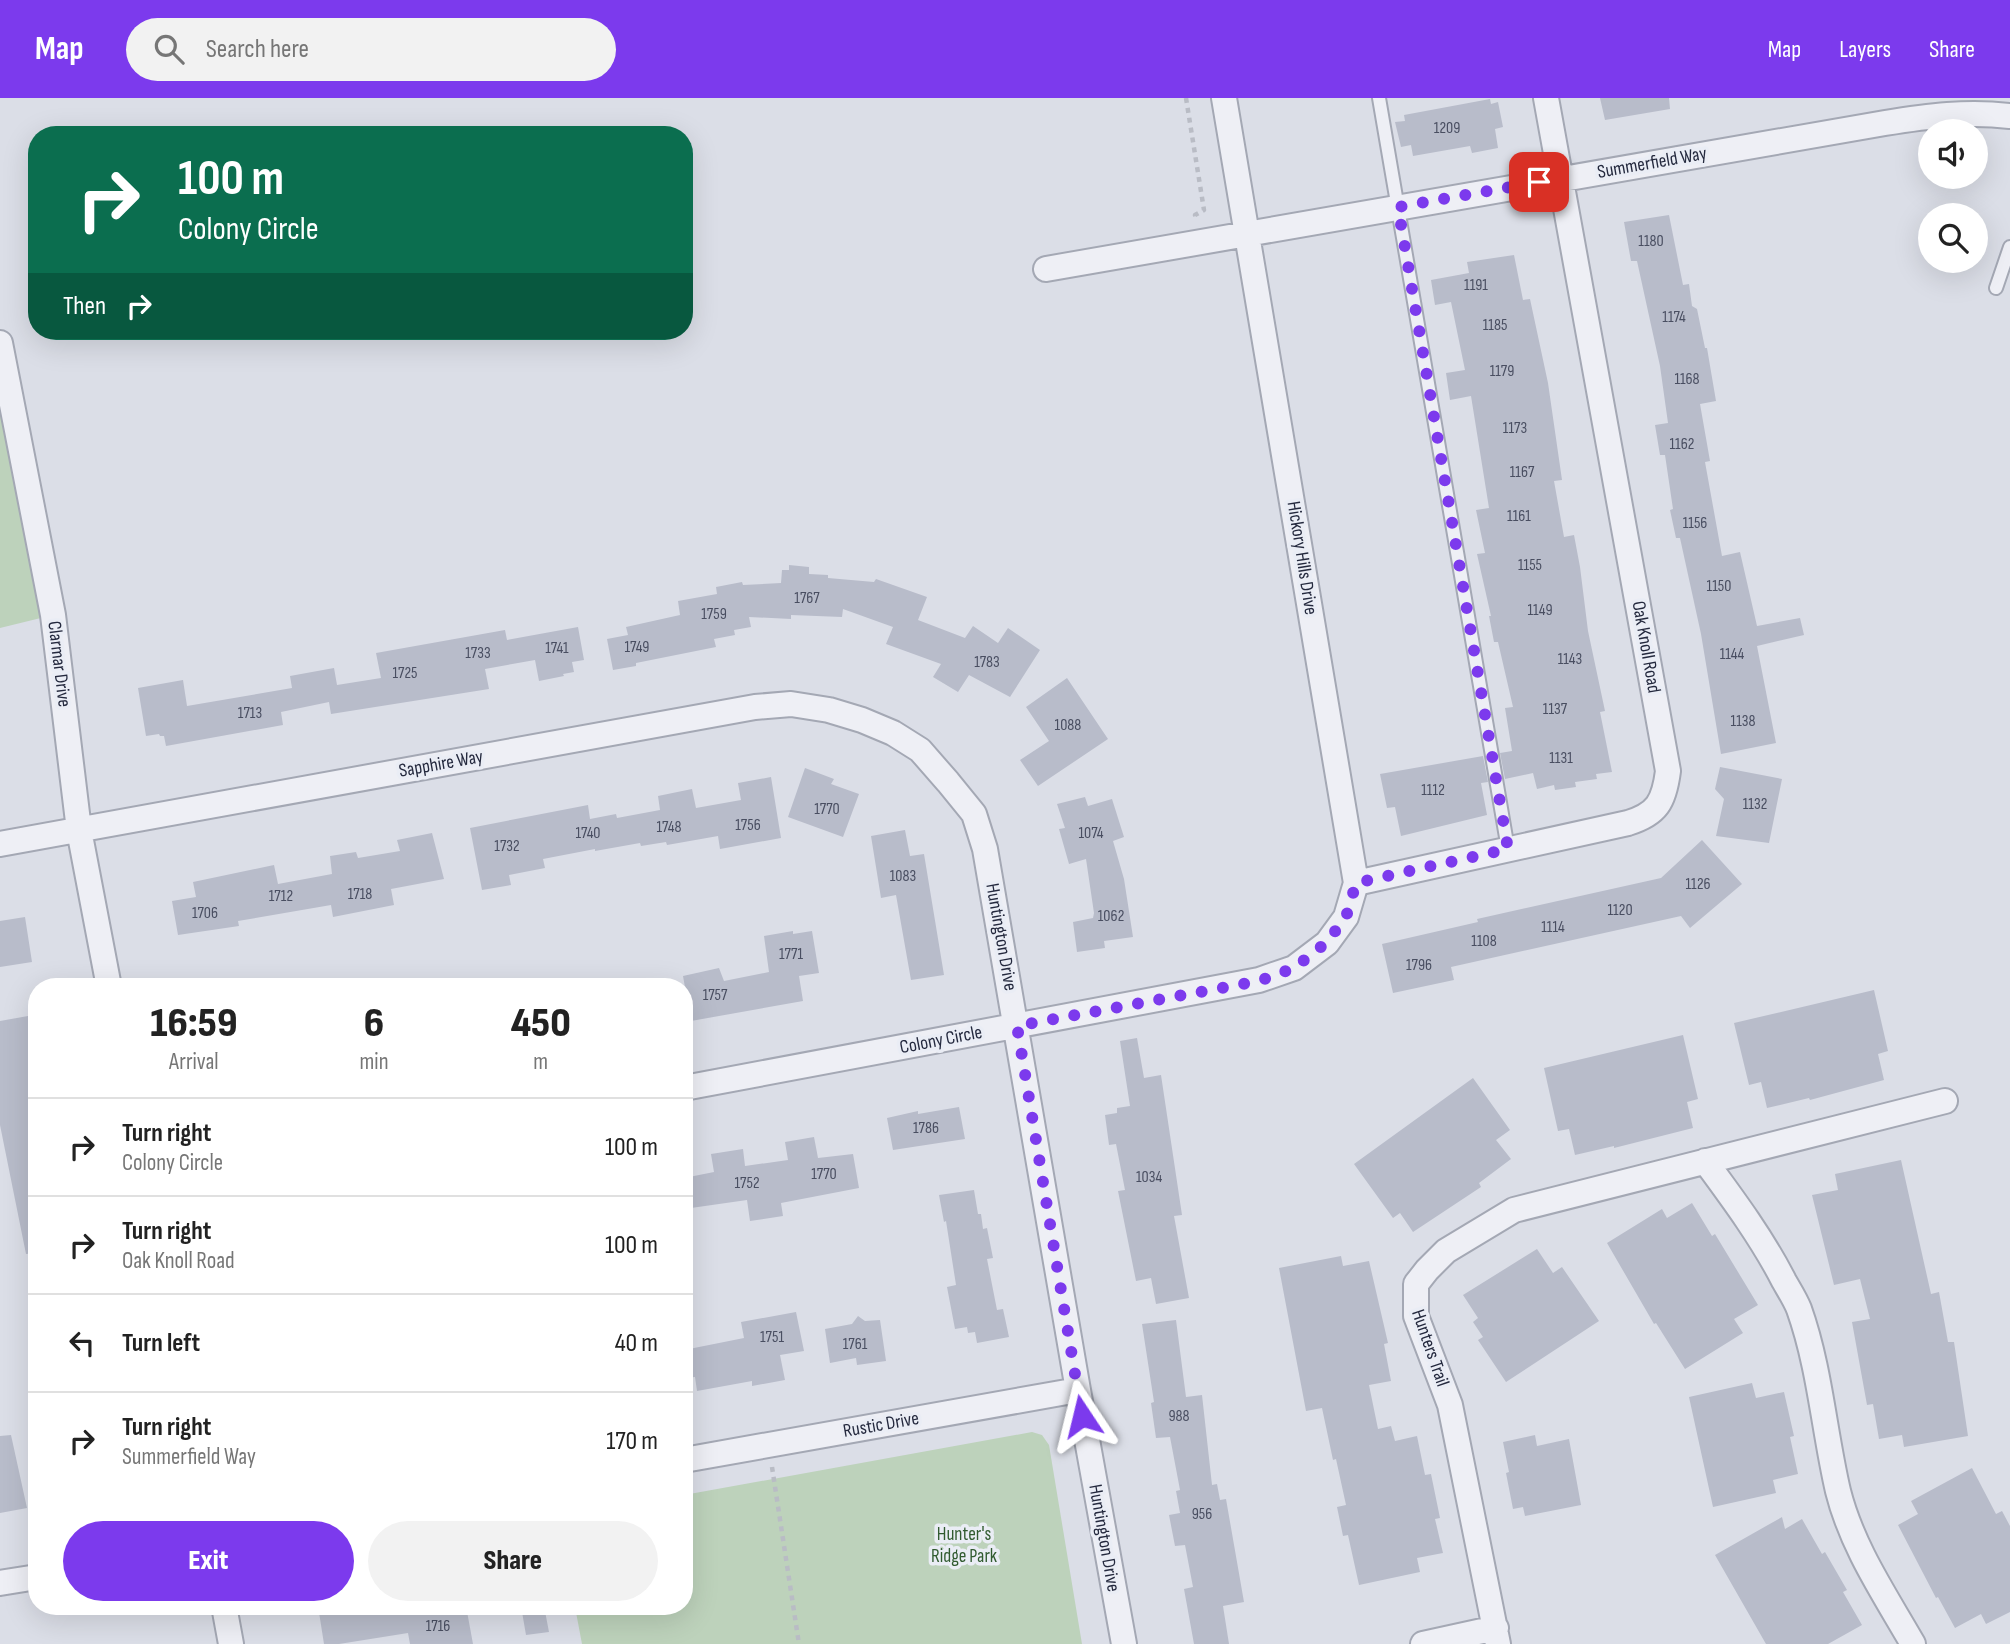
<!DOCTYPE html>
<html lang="en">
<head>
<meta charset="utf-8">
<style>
  :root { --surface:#fff; --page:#f2f2f2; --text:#222; --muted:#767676; --line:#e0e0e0; --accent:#7c3aed }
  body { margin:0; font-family:"Sofia Sans Condensed",sans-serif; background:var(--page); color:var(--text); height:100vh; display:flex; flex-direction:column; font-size:26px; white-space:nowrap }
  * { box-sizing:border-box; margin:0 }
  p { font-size:23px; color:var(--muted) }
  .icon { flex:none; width:38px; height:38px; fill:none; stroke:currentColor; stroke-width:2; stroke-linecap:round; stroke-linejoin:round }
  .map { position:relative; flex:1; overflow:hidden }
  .drawer { position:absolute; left:28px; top:880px; width:665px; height:637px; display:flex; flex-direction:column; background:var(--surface); border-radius:28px; box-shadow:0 7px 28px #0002 }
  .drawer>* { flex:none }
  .guide { position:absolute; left:28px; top:28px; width:665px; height:214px; border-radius:28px; box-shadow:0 7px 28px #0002; background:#0b6e4f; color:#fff; overflow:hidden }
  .fabs { position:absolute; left:1918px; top:21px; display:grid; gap:14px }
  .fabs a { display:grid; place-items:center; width:70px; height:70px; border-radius:50%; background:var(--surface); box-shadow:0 7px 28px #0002; font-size:35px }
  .pin { position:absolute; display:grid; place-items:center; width:60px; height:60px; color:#fff; margin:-30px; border-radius:14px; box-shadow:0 4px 10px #0006 }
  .me { position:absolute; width:77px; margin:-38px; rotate:350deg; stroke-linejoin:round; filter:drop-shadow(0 0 5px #0008) }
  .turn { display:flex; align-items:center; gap:24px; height:147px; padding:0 35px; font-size:32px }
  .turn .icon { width:91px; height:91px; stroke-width:2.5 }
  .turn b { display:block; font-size:49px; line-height:60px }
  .then { display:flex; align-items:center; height:66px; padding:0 35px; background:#0003; gap:14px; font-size:26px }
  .eta { display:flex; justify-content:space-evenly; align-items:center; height:119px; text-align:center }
  .eta b { font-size:42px; font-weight:800; line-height:49px }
  .primary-button { display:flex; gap:14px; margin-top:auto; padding:14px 35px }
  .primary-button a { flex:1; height:80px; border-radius:42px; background:var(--accent); color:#fff; font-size:28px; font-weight:800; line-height:80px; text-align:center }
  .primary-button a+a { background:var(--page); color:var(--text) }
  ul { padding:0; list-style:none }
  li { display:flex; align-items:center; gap:21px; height:98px; padding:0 35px; border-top:2px solid var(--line) }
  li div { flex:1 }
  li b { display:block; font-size:26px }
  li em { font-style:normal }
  header { display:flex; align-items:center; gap:42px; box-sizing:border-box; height:98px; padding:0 35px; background:var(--accent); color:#fff }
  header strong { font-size:33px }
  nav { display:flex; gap:38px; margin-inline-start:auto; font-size:24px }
  .search { width:490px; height:63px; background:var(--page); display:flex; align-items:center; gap:18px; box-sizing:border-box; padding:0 24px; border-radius:38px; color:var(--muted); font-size:26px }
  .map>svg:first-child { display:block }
  .green { fill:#bdd2bb }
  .building { fill:#b8bcca }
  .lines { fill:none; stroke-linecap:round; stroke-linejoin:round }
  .lane-casing { stroke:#a4a8b4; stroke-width:16 }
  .street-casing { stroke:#a4a8b4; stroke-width:28 }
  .path { stroke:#b9bcc5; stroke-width:4.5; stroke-dasharray:5 5; stroke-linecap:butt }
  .lane { stroke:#eeeff5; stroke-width:12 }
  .street { stroke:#eeeff5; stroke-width:24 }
  .route { stroke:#7c3aed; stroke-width:12; stroke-dasharray:0 21.6 }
  .labels { text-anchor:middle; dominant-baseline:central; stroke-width:7; stroke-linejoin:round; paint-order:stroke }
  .number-label { font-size:16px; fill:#494e61 }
  .street-label { font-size:19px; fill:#24293e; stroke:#eaedf5 }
  .park-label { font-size:19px; fill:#315b30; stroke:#eaedf5 }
</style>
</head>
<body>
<header>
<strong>Map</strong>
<div class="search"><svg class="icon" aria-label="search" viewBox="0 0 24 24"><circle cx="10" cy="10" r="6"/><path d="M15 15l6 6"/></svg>Search here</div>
<nav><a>Map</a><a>Layers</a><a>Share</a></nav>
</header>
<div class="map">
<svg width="2010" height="1546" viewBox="0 0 2010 1546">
  <rect width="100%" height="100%" fill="#dbdee7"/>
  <path class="green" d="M0,245L53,517L0,530Z
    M1032,1334L1042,1337L1049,1347L1082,1546H582L575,1509L684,1508V1397Z"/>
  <path class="building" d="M1600,0H1669L1670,11L1605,22Z
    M1490,1L1491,6L1498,4L1503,29L1495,31L1498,50L1472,55L1470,48L1413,58L1411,47L1401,49L1395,24L1405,23L1404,17Z
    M1669,117L1683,187L1689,186L1692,208L1697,211L1705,250H1707L1716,303L1700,306L1710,363L1705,364L1722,458L1740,454L1757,528L1800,520L1804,537L1757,548L1776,645L1721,656L1701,536L1680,440H1676L1670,412L1673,411L1665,357H1660L1655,327L1668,325L1660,268L1637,163H1631L1624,124Z
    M1514,157L1523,202L1530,201L1548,285L1562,382L1554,383L1564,439L1574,437L1580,469L1588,533L1605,613L1600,614L1612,674L1596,676L1597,681L1575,684L1576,689L1555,692L1554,687L1537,691L1533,675L1505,681L1500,655L1512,653L1505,610L1513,609L1498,544H1494L1489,518H1491L1477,456L1485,455L1476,412L1489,410L1471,298L1450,302L1446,275L1465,272L1451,204L1435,207L1431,182L1469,175L1467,164Z
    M789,467L809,469V476L828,477V480L874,484L876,481L927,499L918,522L965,540L973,528L998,545L1008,530L1040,552L1010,599L969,577L958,594L933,579L941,566L886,546L893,529L843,511L842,519L791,517V521L749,519L751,529L734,532L735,537L714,541L716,549L636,565V568L613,572L607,541L628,537L626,529L680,517L678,503L717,496L716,489L742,484L743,487L781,485L782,472H789Z
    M578,529L584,562L572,564L574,574L563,576L564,578L539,583L535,562L485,571L489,591L331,616L329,604L281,614L283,627L166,648L164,638H160L159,636L146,638L138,590L183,582L187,608L292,590L290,578L334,570L337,587L381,580L376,555L505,532L507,542Z
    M1067,580L1108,641L1038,688L1020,662L1049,643L1026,609Z
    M1483,658L1488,684L1481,685L1487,717L1401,738L1395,709L1387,710L1380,676Z
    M1720,669L1782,681L1769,745L1716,738L1724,701L1715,691Z
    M805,670L834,681L831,686L859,696L843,739L788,719Z
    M771,679L781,740L720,751L718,738L667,747L666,744L641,748L640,745L595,753V751L543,761L545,770L509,777L511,787L482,792L470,730L588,707L590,721L616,716L617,720L660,712L658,698L692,691L696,710L741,702L738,685Z
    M1085,699L1088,708L1112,701L1124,739L1113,743L1124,781L1133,839L1104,843L1105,850L1077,854L1073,824L1093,820L1094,815L1086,761L1069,766L1059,731L1065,730L1057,706Z
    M905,732L910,758L924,756L944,877L911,882L896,797L881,800L871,738Z
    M432,735L444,781L391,791L394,807L333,819L331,807L238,823L239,828L178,837L172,803L196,799L193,784L274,767L278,786L332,776L330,758L356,754L358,760L400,753L397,742Z
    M1702,742L1742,786L1690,830L1681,818L1451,869L1454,882L1393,895L1382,846L1478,824L1477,821L1661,780Z
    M25,819L32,864L0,869V823Z
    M793,833V836L812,833L819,875L799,878L803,903L691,923L683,878L719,870L724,883L769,874L764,838Z
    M1874,892L1888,953L1878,956L1884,982L1810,1002L1809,1000L1767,1010L1761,984L1749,987L1734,925Z
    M28,918L29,927L37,926V1155L26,1156L0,1027V923Z
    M1683,937L1698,1001L1687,1004L1693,1030L1614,1050V1048L1575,1057L1569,1031L1558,1033L1544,970Z
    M1137,940L1144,980L1161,977L1182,1117L1174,1118L1189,1200L1156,1206L1151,1180L1136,1183L1118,1093L1125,1092L1116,1046L1109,1047L1105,1017L1117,1015V1010L1130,1008L1120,943Z
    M1473,980L1510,1032L1496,1042L1511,1061L1479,1085L1481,1089L1413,1134L1400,1115L1393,1120L1354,1066Z
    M959,1009L965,1041L893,1052L887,1020L918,1013V1016Z
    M814,1039L818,1060L853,1056L859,1090L781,1105L783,1118L750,1123L747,1102L684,1111V1080L714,1074L711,1056L743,1051L745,1068L788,1062L785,1044Z
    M1901,1062L1931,1196L1939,1194L1948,1244H1954L1968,1338L1904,1349L1902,1337L1879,1341L1873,1306L1867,1307L1852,1224L1870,1221L1860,1181L1834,1187L1812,1097L1838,1092L1835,1076Z
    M974,1092L978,1116H981L983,1131L987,1130L993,1160L987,1161L997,1212L1003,1211L1009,1239L977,1245L975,1234L968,1235L967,1229L955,1231L947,1189L956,1187L946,1123L944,1124L939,1097Z
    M1692,1105L1712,1138L1715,1136L1758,1207L1734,1221L1743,1235L1685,1271L1656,1225L1654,1226L1607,1145L1662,1111L1667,1120Z
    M1537,1151L1553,1175L1562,1169L1599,1223L1506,1284L1478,1242L1483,1239L1473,1224L1478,1220L1463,1197Z
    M1341,1158L1343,1168L1369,1163L1388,1245L1384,1246L1391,1283L1369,1287L1378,1331L1391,1328L1395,1343L1417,1338L1425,1377L1431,1376L1440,1420L1435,1421L1443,1455L1417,1460L1420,1474L1359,1487L1348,1437L1343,1438L1337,1409L1346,1407L1336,1361L1333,1362L1322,1310L1306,1313L1279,1170Z
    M796,1214L804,1253L780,1257L785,1282L752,1288V1283L697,1293L695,1279L684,1280V1252L744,1240L741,1224Z
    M858,1218L865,1223L880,1222L886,1263L857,1267L856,1260L830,1265L825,1231L852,1226Z
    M1176,1222L1186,1299L1202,1297L1212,1387L1217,1386L1220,1402L1226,1401L1244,1504L1223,1508L1229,1546H1194L1184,1491L1193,1489L1185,1447L1175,1448L1169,1417L1180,1415L1176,1393L1180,1392L1170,1339L1156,1340L1151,1305L1154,1304L1142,1226Z
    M1752,1285L1756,1300L1784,1294L1794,1338L1790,1339L1798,1376L1773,1382L1776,1395L1713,1409L1689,1299Z
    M11,1337L27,1410L0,1415V1338Z
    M1535,1337L1537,1348L1569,1341L1581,1407L1525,1418L1523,1409L1513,1411L1506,1375L1509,1374L1503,1344Z
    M1972,1370L1996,1416L2002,1413L2010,1428V1514L1986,1526L1981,1516L1955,1530L1938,1499L1936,1500L1898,1427L1918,1416L1911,1403Z
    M1782,1419L1785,1431L1802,1421L1822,1456L1825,1454L1847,1492L1843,1494L1862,1527L1828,1546H1766L1715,1457Z
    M318,1508H379L380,1515L413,1508H466L473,1546H410L408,1535L339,1546H324Z
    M521,1508H544L549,1534L526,1537Z"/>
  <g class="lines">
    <defs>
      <path id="lane" d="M1379,0L1508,751
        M1996,190L2010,149"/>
      <path id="street" d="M1046,171L1885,25C1928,18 1967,13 2010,18
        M0,245L53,517L79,732L109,889
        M0,746L755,609L791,606L829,612L862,622L893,635L920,652L948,684L974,716L985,751L1078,1292L1124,1546
        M1356,785L1628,725C1657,716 1664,704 1668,673L1546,0
        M684,990L1259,882L1294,870L1327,845L1346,819L1356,785L1224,0
        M1705,1063C1733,1101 1762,1140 1784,1183C1789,1192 1795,1201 1799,1211C1820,1270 1824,1333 1838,1393C1852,1449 1885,1497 1913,1546
        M684,1362L1078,1292
        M0,1485L37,1479
        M224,1508L231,1546
        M1423,1546L1496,1530
        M1498,1546L1450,1307L1416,1218V1186L1427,1172L1446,1153L1514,1112L1945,1003"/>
    </defs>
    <use href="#lane" class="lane-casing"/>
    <use href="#street" class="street-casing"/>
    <path class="path" d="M1186,0L1204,112L1195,117L1196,122
      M772,1369L799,1546"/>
    <use href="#lane" class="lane"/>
    <use href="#street" class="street"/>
  </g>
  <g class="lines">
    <path class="route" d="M1082,1318L1017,928L1259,883L1294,870L1326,845L1346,819L1356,785L1508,751L1398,109L1539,84"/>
  </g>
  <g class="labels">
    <g class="number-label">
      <text x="1447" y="30">1209</text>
      <text x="1651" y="143">1180</text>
      <text x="1476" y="187">1191</text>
      <text x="1674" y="219">1174</text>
      <text x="1495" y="227">1185</text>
      <text x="1502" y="273">1179</text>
      <text x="1687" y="281">1168</text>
      <text x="1515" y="330">1173</text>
      <text x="1682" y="346">1162</text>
      <text x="1522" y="374">1167</text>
      <text x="1519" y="418">1161</text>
      <text x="1695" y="425">1156</text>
      <text x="1530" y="467">1155</text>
      <text x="1719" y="488">1150</text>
      <text x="807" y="500">1767</text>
      <text x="1540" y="512">1149</text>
      <text x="714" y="516">1759</text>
      <text x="637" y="549">1749</text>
      <text x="557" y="550">1741</text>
      <text x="478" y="555">1733</text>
      <text x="1732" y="556">1144</text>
      <text x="1570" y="561">1143</text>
      <text x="987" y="564">1783</text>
      <text x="405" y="575">1725</text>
      <text x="1555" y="611">1137</text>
      <text x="250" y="615">1713</text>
      <text x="1743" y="623">1138</text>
      <text x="1068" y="627">1088</text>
      <text x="1561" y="660">1131</text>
      <text x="1433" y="692">1112</text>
      <text x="1755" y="706">1132</text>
      <text x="827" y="711">1770</text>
      <text x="748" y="727">1756</text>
      <text x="669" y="729">1748</text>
      <text x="588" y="735">1740</text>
      <text x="1091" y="735">1074</text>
      <text x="507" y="748">1732</text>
      <text x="903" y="778">1083</text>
      <text x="1698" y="786">1126</text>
      <text x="360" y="796">1718</text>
      <text x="281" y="798">1712</text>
      <text x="1620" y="812">1120</text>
      <text x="205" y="815">1706</text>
      <text x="1111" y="818">1062</text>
      <text x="1553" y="829">1114</text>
      <text x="1484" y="843">1108</text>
      <text x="791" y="856">1771</text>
      <text x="1419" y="867">1796</text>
      <text x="715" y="897">1757</text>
      <text x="926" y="1030">1786</text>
      <text x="824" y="1076">1770</text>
      <text x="1149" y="1079">1034</text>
      <text x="747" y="1085">1752</text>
      <text x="772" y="1239">1751</text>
      <text x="855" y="1246">1761</text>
      <text x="1179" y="1318">988</text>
      <text x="1202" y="1416">956</text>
      <text x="438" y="1528">1716</text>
    </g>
    <g class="street-label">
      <text transform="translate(1652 65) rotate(-10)">Summerfield Way</text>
      <text transform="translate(1302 460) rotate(81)">Hickory Hills Drive</text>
      <text transform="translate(1646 549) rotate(80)">Oak Knoll Road</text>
      <text transform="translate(59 566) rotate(83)">Clarmar Drive</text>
      <text transform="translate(441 666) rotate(-10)">Sapphire Way</text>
      <text transform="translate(1001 839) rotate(80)">Huntington Drive</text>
      <text transform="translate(941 942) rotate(-11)">Colony Circle</text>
      <text transform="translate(1430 1250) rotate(71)">Hunters Trail</text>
      <text transform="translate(881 1327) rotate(-10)">Rustic Drive</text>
      <text transform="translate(1104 1440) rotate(80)">Huntington Drive</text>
    </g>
    <g class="park-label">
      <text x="964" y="1436">Hunter's<tspan x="964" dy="22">Ridge Park</tspan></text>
    </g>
  </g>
</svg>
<div class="fabs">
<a><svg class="icon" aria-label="sound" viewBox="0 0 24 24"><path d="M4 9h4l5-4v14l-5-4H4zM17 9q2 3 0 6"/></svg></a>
<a><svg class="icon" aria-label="search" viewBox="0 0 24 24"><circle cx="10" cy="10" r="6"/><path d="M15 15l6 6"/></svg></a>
</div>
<div class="pin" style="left:1539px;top:84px;background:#d93025"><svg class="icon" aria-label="arrive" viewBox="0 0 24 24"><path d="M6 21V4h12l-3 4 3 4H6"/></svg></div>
<svg class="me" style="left:1082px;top:1318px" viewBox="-20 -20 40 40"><path d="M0-17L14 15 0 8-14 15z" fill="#7c3aed" stroke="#fff" stroke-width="4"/></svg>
<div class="guide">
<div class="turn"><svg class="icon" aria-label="right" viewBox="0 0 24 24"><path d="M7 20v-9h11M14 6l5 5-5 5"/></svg><div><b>100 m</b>Colony Circle</div></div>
<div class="then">Then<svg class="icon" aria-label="right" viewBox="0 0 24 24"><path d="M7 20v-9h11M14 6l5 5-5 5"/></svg></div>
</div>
<section class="drawer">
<div class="eta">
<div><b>16:59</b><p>Arrival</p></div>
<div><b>6</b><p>min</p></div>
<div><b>450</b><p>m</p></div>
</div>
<ul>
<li><svg class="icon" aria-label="right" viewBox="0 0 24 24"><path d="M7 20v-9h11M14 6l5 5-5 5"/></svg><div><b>Turn right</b><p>Colony Circle</p></div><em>100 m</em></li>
<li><svg class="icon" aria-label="right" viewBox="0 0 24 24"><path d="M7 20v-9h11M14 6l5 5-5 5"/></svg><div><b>Turn right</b><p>Oak Knoll Road</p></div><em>100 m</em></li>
<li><svg class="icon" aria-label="left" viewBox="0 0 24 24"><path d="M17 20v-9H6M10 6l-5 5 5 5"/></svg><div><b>Turn left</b></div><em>40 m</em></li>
<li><svg class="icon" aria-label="right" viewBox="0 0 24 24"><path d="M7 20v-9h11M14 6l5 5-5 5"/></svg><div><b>Turn right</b><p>Summerfield Way</p></div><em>170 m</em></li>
</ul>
<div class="primary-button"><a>Exit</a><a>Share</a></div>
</section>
</div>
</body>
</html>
